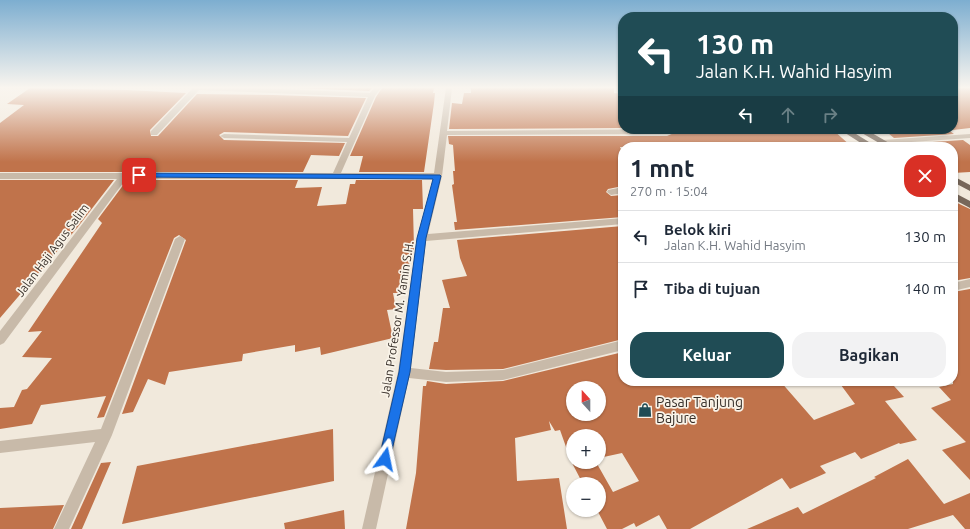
<!DOCTYPE html>
<html lang="id">
<head>
<meta charset="utf-8">
<style>
  :root { --surface:#fff; --page:#f2f2f3; --text:#1f2937; --muted:#747a83; --line:#e0e1e3; --accent:#204c55 }
  body { margin:0; font-family:Ubuntu,sans-serif; background:var(--page); color:var(--text); height:100vh; display:flex; flex-direction:column; font-size:15px; white-space:nowrap }
  * { box-sizing:border-box; margin:0 }
  p { font-size:13px; color:var(--muted) }
  .icon { flex:none; width:22px; height:22px; fill:none; stroke:currentColor; stroke-width:2; stroke-linecap:round; stroke-linejoin:round }
  .map { position:relative; flex:1; overflow:hidden }
  .side { position:absolute; left:618px; top:142px; width:340px; height:244px; display:flex; flex-direction:column; background:var(--surface); border-radius:16px; box-shadow:0 1px 3px #0004 }
  .side>* { flex:none }
  .guide { position:absolute; left:618px; top:12px; width:340px; height:122px; border-radius:16px; box-shadow:0 1px 3px #0004; background:#204c55; color:#fff; overflow:hidden }
  .needle { width:26px; rotate:339deg }
  .controls { position:absolute; left:566px; top:381px; display:grid; gap:8px }
  .controls a { display:grid; place-items:center; width:40px; height:40px; border-radius:50%; background:var(--surface); box-shadow:0 1px 3px #0004; font-size:20px }
  .pin { position:absolute; display:grid; place-items:center; width:34px; height:34px; color:#fff; margin:-17px; border-radius:8px; box-shadow:0 2px 6px #0006 }
  .me { position:absolute; width:44px; margin:-22px; rotate:12deg; stroke-linejoin:round; filter:drop-shadow(0 0 3px #0008) }
  .turn { display:flex; align-items:center; gap:14px; height:84px; padding:0 12px; font-size:18px }
  .turn .icon { width:52px; height:52px; stroke-width:2.5 }
  .turn b { display:block; font-size:28px; line-height:34px }
  .lanes { display:flex; align-items:center; height:38px; padding:0 12px; background:#0003; justify-content:center; gap:20px; direction:ltr }
  .lanes .off { opacity:.35 }
  .round { display:grid; place-items:center; flex:none; width:42px; height:42px; border-radius:16px; background:var(--page) }
  .overview { display:flex; align-items:center; justify-content:space-between; height:68px; padding:0 12px }
  h1 { font-size:24px; font-weight:600; line-height:30px }
  .button { display:flex; gap:8px; margin-top:auto; padding:8px 12px }
  .button a { flex:1; height:46px; border-radius:16px; background:var(--accent); color:#fff; font-size:16px; font-weight:600; line-height:46px; text-align:center }
  .button a+a { background:var(--page); color:var(--text) }
  ul { padding:0; list-style:none }
  li { display:flex; align-items:center; gap:12px; height:52px; padding:0 12px; border-top:1px solid var(--line) }
  li div { flex:1 }
  li b { display:block; font-size:15px }
  li em { font-style:normal }
  .map>svg:first-child { display:block }
  .building { fill:#c0734b; fill-rule:evenodd }
  .lines { fill:none; stroke-linecap:round; stroke-linejoin:round }
  .minor { fill:#c8baa9; fill-rule:evenodd }
  .major { fill:#77675a; fill-rule:evenodd }
  .route { fill:#1a73e8; stroke:#114b97 }
  .labels { text-anchor:middle; dominant-baseline:central; stroke-width:3.5; stroke-linejoin:round; paint-order:stroke }
  .street-label { font-size:12px; fill:#362e28; stroke:#f9f3e8 }
  .near-poi-label { font-size:14px; fill:#362e28; stroke:#f9f3e8; text-anchor:start }
</style>
</head>
<body>
<div class="map">
<svg width="970" height="529" viewBox="0 0 970 529">
  <rect width="100%" height="100%" fill="#f1e9dc"/>
  <path class="building" d="M30,88L127,90L186,93L150,130L151,136H158L197,94L273,95L366,98L348,136L224,132L219,135L224,140L345,143L339,156L311,155L303,172H0V123L24,105L7,104Z
    M299,88H372L369,91Z
    M382,88H434L433,93H435L434,103L424,172H359L363,156H350L376,97Z
    M471,88H614V93L623,94V128L449,129L452,103L462,104L464,93H471Z
    M953,88H970V128L953,130Z
    M707,129H832L852,147H620L623,154V186L608,189L606,192L611,196L623,195V217L455,230L454,222H457L452,185L454,184L453,171H455L453,145L449,144L448,136H667L674,133H709Z
    M883,129H947L954,134L894,138Z
    M963,140L970,145V172L953,173V147H905L902,144Z
    M0,180H114L77,228L0,318Z
    M127,180H298L295,188L322,187L317,206L346,204L350,184H355L356,180H422L423,209H413L414,248L413,254L408,255L410,269L404,270V293H393L396,309L387,310L393,338L321,355L320,347L295,352V345L243,354L242,361L169,372L165,385L148,379L133,412L122,414L186,240L179,235L174,238L104,417L97,418L106,396L41,405L32,424L0,429V408L14,407L22,390L27,389L52,358L22,357L42,331L28,332L102,223L98,219Z
    M953,201L970,209V278L953,281Z
    M623,226V339L503,369L446,370L429,369L434,342H438L443,308H450L442,280L467,276L460,258L457,240Z
    M970,289V480L942,450L966,442L931,408L951,400L939,387L953,384V292Z
    M623,352V381H780L814,420L855,404L838,381H894V386L904,397L885,401L917,440L900,444L899,443L861,459L855,452L820,466L826,473L790,489L782,478L690,529H667L659,515L636,527L634,523L622,529H607L597,510H599V484H583L571,461L560,430L555,431L549,421L551,430L515,438L517,481L559,478L567,529H406L416,473L423,386H426L427,381L446,384L503,381ZM573,388H599V414H573ZM573,436H599V458L622,453L639,481L613,492L596,462H573Z
    M333,429L334,481L122,524L137,466Z
    M908,459L944,504L970,493V529H965L953,515L908,529H747L798,507L803,514L876,478L874,477Z
    M111,462L82,529H71L101,463Z
    M64,505L53,529H0V508Z
    M344,510L345,529H285L284,523Z"/>
  <g class="lines">
    <path class="minor" d="M193,88H258L370,93L374,88H381L375,96L341,173H434L446,88H452L447,131L680,129L667,134L447,135L442,176L428,234L623,218V224L426,241L411,368L446,372L503,370L623,340V350L503,380L446,382L409,378L376,529H362L398,372L417,238L433,179H126L4,343L0,345V331L117,179H0V173H333L347,142L224,138L220,136L224,134L349,138L368,97L199,90L157,135H151V131Z
      M970,134V138L882,144L878,142L882,140Z
      M623,187V193L611,195L607,192L608,190Z
      M180,236L185,239L112,435L69,529H54L95,442L0,453V441L101,429L175,239Z
      M970,279V287L953,291V283Z"/>
    <path class="major" d="M839,129H848L877,147H867Z
      M855,129H865L896,147H886Z
      M953,176L970,185V191L953,182Z
      M953,192L970,201V208L953,199Z"/>
  </g>
  <linearGradient id="sky" x2="0" y2="1"><stop stop-color="#7daed0"/><stop offset="0.54" stop-color="#f9f5ef"/><stop offset="1" stop-color="#f9f5ef" stop-opacity="0"/></linearGradient>
  <rect width="970" height="162" fill="url(#sky)"/>
  <path class="route" d="M139,173L440,175L441,176L426,238L410,372L389,463L385,465L381,463L379,459L399,372L417,238L433,179L137,177L136,175Z"/>
  <defs>
    <symbol id="shop-bare" viewBox="-9 -9 18 18"><path d="M-5-2.5h2.3a2.7 3.5 0 0 1 5.4 0H5L5.5 6h-11ZM-1.5-2.5h3a1.5 2.3 0 0 0-3 0Z" fill="#204c55" stroke="#f9f3e8" stroke-width="2.5" paint-order="stroke"/></symbol>
  </defs>
  <g fill-rule="evenodd">
    <use href="#shop-bare" x="635" y="400" width="20" height="20"/>
  </g>
  <g class="labels">
    <g class="street-label">
      <text transform="translate(52 250) rotate(-53)">Jalan Haji Agus Salim</text>
      <text transform="translate(397 319) rotate(-81)">Jalan Professor M. Yamin S.H.</text>
    </g>
    <g class="near-poi-label">
      <text x="656" y="402">Pasar Tanjung<tspan x="656" dy="16">Bajure</tspan></text>
    </g>
  </g>
</svg>
<div class="controls">
<a><svg class="needle" viewBox="-14 -14 28 28"><path d="M0-13l5 13h-10z" fill="#e53935"/><path d="M0 13l5-13h-10z" fill="#747a83"/></svg></a>
<a>+</a>
<a>−</a>
</div>
<div class="pin" style="left:139px;top:175px;background:#d93025"><svg class="icon" aria-label="arrive" viewBox="0 0 24 24"><path d="M6 21V4h12l-3 4 3 4H6"/></svg></div>
<svg class="me" style="left:385px;top:459px" viewBox="-20 -20 40 40"><path d="M0-17L14 15 0 8-14 15z" fill="#1a73e8" stroke="#fff" stroke-width="4"/></svg>
<div class="guide">
<div class="turn"><svg class="icon" aria-label="left" viewBox="0 0 24 24"><path d="M17 20v-9H6M10 6l-5 5 5 5"/></svg><div><b>130 m</b>Jalan K.H. Wahid Hasyim</div></div>
<div class="lanes"><svg class="icon" aria-label="left" viewBox="0 0 24 24"><path d="M17 20v-9H6M10 6l-5 5 5 5"/></svg><svg class="icon off" aria-label="ahead" viewBox="0 0 24 24"><path d="M12 20V5M6 11l6-6 6 6"/></svg><svg class="icon off" aria-label="right" viewBox="0 0 24 24"><path d="M7 20v-9h11M14 6l5 5-5 5"/></svg></div>
</div>
<section class="side">
<div class="overview"><div><h1>1 mnt</h1><p>270 m · 15:04</p></div><a class="round" style="background:#d93025;color:#fff"><svg class="icon" aria-label="close" viewBox="0 0 24 24"><path d="M6 6l12 12M18 6L6 18"/></svg></a></div>
<ul>
<li><svg class="icon" aria-label="left" viewBox="0 0 24 24"><path d="M17 20v-9H6M10 6l-5 5 5 5"/></svg><div><b>Belok kiri</b><p>Jalan K.H. Wahid Hasyim</p></div><em>130 m</em></li>
<li><svg class="icon" aria-label="arrive" viewBox="0 0 24 24"><path d="M6 21V4h12l-3 4 3 4H6"/></svg><div><b>Tiba di tujuan</b></div><em>140 m</em></li>
</ul>
<div class="button"><a>Keluar</a><a>Bagikan</a></div>
</section>
</div>
</body>
</html>
